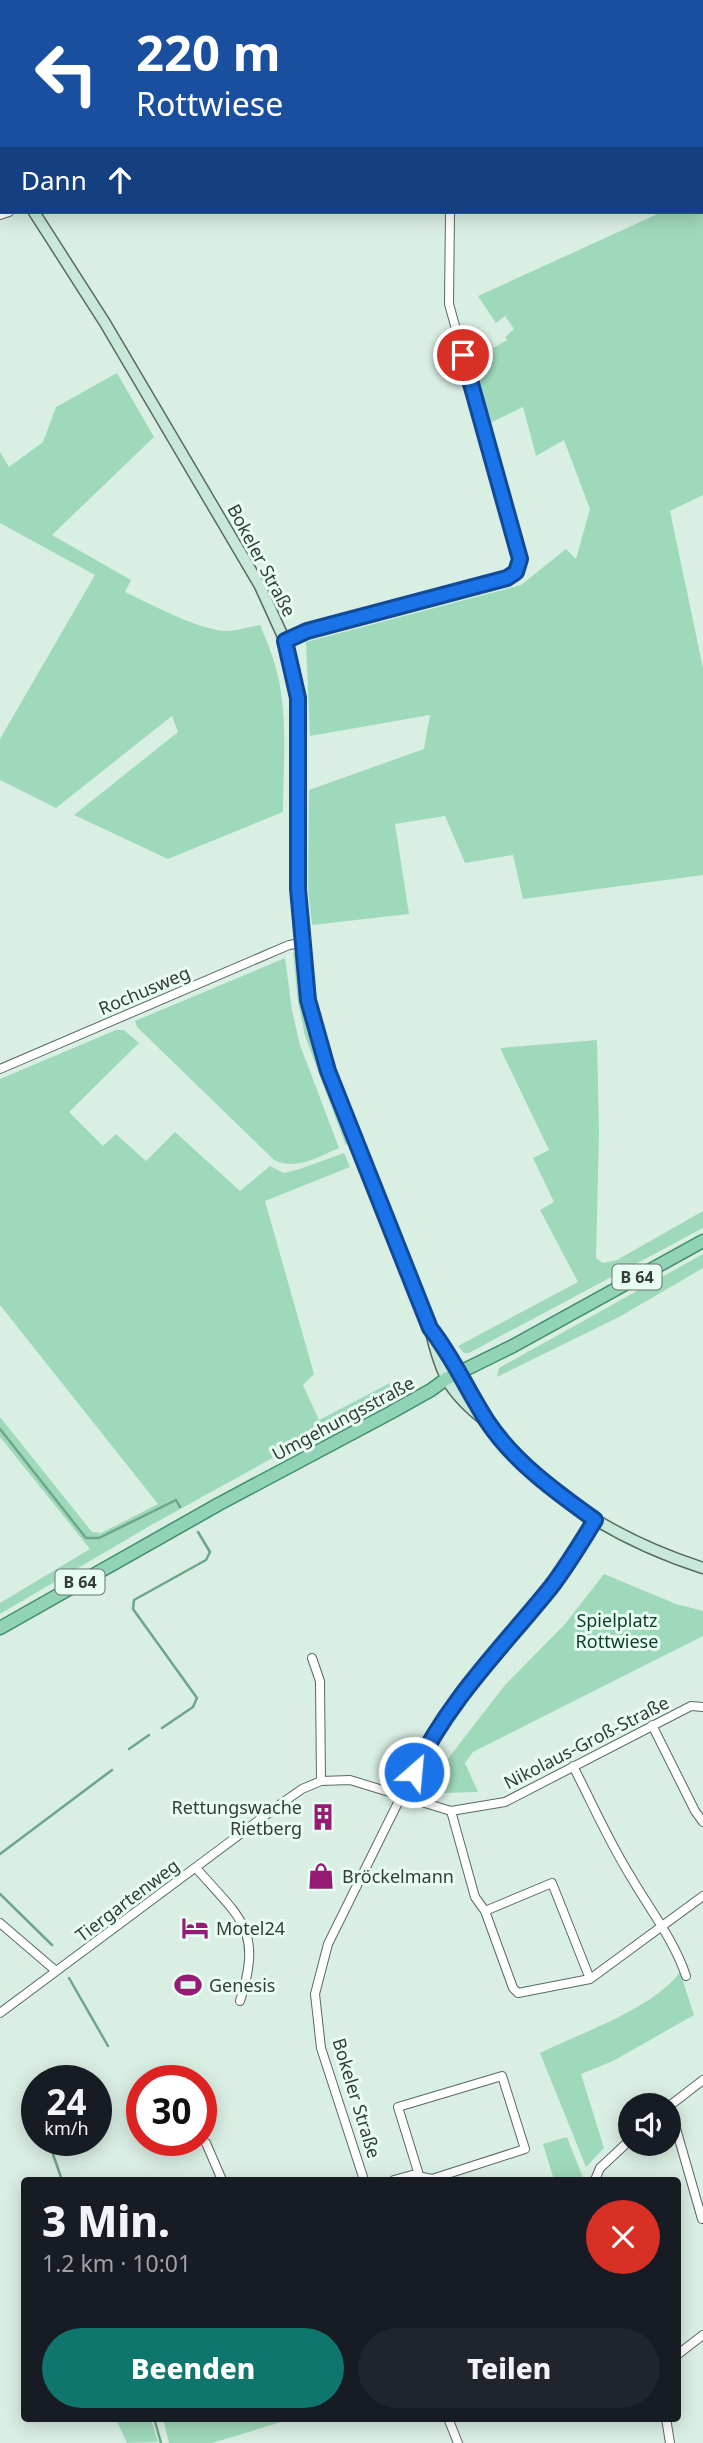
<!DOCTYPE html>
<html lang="de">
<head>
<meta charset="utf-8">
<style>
  :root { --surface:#171b24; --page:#20242c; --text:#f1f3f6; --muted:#9ea1a6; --accent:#0f766e }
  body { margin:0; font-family:"Noto Sans",sans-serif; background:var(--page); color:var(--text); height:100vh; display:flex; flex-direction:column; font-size:26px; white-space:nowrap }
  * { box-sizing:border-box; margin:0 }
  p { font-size:23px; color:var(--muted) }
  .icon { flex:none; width:38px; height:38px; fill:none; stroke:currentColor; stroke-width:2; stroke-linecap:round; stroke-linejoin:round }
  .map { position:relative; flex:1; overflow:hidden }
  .details { position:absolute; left:21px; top:2177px; width:660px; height:245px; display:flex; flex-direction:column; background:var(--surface); border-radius:7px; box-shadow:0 4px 18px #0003 }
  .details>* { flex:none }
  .banner { position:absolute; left:0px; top:0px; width:704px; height:214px; box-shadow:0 4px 18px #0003; background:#1a4fa0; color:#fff; overflow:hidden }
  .controls { position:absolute; left:618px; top:2093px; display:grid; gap:14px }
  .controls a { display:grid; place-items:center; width:63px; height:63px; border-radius:50%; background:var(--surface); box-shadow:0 4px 18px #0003; font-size:35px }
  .speed { position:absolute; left:21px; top:2065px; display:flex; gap:14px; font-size:35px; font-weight:700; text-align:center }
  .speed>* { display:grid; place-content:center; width:91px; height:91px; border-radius:50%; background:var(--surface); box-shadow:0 4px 18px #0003; line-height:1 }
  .speed small { font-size:18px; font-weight:400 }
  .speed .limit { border:10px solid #d22; background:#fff; color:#111 }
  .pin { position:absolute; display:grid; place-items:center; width:60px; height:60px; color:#fff; margin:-30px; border:4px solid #fff; border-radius:50%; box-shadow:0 2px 7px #0007 }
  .me { position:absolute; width:77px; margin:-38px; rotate:27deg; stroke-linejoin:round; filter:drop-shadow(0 0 5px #0008) }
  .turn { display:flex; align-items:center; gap:24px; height:147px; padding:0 21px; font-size:32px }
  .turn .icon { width:91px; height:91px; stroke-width:2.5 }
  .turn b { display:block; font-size:49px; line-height:60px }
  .then { display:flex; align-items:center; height:66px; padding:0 21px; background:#0003; gap:14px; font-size:26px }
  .round { display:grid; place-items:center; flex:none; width:74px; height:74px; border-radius:37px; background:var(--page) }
  .head { display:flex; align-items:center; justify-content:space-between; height:119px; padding:0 21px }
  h1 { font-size:42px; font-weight:800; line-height:52px }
  .cta { display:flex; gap:14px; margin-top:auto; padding:14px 21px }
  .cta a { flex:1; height:80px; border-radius:42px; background:var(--accent); color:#fff; font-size:28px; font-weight:800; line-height:80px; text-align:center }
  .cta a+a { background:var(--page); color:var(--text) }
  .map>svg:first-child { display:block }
  .green { fill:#9fd9bb }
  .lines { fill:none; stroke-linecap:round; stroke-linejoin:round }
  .stream { stroke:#6da689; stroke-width:2.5 }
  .street-casing { stroke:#586a61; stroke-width:10 }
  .secondary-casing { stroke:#586a61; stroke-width:13 }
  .primary-casing { stroke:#408c6a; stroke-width:15 }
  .street { stroke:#fff; stroke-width:8 }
  .secondary { stroke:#c8e9da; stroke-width:10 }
  .primary { stroke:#90d3b6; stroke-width:12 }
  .route-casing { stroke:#114b97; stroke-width:18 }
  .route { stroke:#1a73e8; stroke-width:12 }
  .labels { text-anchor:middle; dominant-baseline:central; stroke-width:6; stroke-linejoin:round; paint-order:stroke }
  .shield { fill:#e7fdf1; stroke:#6a7770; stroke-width:2 }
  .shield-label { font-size:16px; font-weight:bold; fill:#353d38 }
  .street-label { font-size:18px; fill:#353d38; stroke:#e7fdf1 }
  .park-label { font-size:18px; fill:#0c3d29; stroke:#e7fdf1 }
  .poi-label { font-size:18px; fill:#353d38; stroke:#e7fdf1; text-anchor:start }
</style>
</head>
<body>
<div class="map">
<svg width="703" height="2443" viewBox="0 0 703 2443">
  <rect width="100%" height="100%" fill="#daefe4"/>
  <path class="green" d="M459,0H703V95L702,2H459Z
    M703,193V495L670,511L703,668V875L523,899L513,855L465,863L445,816L395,824L409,914L312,925L308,889L309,790L424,749L430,715L310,736L306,642L521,585L566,549L576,559L590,509L564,440L536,456L523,407L486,425L469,362L507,340L505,337L514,329L505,316L496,323L478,296L662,212H702Z
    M117,373L154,437L52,535L131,580L125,592C148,603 203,632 228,631C239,630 250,627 260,625C269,646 278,669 281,692C287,732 283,773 283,812L168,859L74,815L178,732L172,716L56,808L0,780V739L95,575L0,523V452L9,467L43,442L56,407Z
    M293,952L298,956L303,1001L309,1031L349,1139L346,1146L305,1036L298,1002Z
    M285,958L292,1010L300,1045L339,1148C318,1157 296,1171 274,1160L137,1027L135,1021Z
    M116,1030H124L139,1043L69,1112L103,1146L116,1134L146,1161L175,1132L240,1191L270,1166L284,1173L300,1169L344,1153L350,1167L265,1201L314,1374L303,1385L319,1420L390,1383L394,1391L153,1524L0,1614V1603L90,1549L0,1437V1417L92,1532L101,1533L158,1504L0,1305V1079Z
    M597,1040L599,1132L596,1258L603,1263L617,1260L703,1211V1228L469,1353H464L458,1346L578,1282L540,1210L554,1202L533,1158L549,1150L500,1048Z
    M703,1254V1268L621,1316L497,1377L499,1368Z
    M604,1574L676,1604L703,1611V1636L473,1752L465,1763L478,1792L445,1793L432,1791L450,1756L505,1685L565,1624Z
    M680,1972L694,2015L613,2061L581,2074L604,2148L586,2167L540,2053C581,2033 654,2008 680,1972Z
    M567,2137L584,2180H554L543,2144Z
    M116,2419H151L158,2442L127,2443Z
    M291,2419L212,2443H169L163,2419Z"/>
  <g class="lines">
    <path class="stream" d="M0,1429L86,1538H99L176,1500L180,1507
      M162,1728L193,1707L197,1698L133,1609L134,1600L206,1560L210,1552L198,1532
      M129,1749L149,1735
      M0,1854L112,1770
      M0,1894L52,1945
      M69,1978L108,2046
      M33,2094L37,2105
      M48,2140L62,2180
      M154,2418L161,2443"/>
    <defs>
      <path id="street" d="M456,2V0
        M0,215L9,212
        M285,641L307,631L507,578L516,572L520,559L449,304L450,212
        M0,1069L289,945L302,943
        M312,1658L320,1681L321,1781
        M652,1725L695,1811L703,1822
        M573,1766C592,1803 609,1842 631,1877C650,1910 674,1940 686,1976
        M451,1811L475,1897L485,1911L513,1988L518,1993L590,1979L703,1896
        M196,1868C241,1919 263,1930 240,2001
        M485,1911L552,1883L590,1979
        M0,1923L56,1971
        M0,2013L282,1803L302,1789L321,1781L350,1780L451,1811L505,1802L691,1706L703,1707
        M668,2107L703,2080
        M668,2111L673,2118L702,2219
        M206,2143L222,2180
        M364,2180L321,2048L315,1994L328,1944L425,1748C460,1689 508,1641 550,1587C567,1567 581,1543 595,1520
        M394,2180L412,2175L432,2179L525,2149L502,2076L398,2107L419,2175
        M595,2180L600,2168L630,2140
        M677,2355L703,2335
        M448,2418L458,2443
        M666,2418L670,2443"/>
      <path id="secondary" d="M0,158L2,161
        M34,212L105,323L260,586L285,641L294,671L300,726L298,889L302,943L308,1000L328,1071L430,1328C441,1376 449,1393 488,1423
        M432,1330C454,1359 468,1392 488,1422C537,1494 622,1542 703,1568"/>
      <path id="primary" d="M0,1628L219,1504L390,1413L431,1390L446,1379L513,1346L703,1241"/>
    </defs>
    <use href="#street" class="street-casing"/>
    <use href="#secondary" class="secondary-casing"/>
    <use href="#primary" class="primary-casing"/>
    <use href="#street" class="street"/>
    <use href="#secondary" class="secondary"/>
    <use href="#primary" class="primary"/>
  </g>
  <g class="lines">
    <defs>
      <path id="route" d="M414,1772C449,1699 501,1649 551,1587C567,1566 581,1543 595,1520C556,1492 514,1462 487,1421C467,1390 453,1357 430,1328L328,1071L308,1000L298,889V698L285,641L307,631L507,578L516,572L520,559L463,355"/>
    </defs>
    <use href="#route" class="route-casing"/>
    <use href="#route" class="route"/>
  </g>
  <defs>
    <symbol id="building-bare" viewBox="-9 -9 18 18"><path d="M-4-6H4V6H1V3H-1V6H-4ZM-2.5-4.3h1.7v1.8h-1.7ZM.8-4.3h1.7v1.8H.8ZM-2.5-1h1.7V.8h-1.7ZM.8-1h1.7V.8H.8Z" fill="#961b75" stroke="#e7fdf1" stroke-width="2.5" paint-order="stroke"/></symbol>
    <symbol id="shop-bare" viewBox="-9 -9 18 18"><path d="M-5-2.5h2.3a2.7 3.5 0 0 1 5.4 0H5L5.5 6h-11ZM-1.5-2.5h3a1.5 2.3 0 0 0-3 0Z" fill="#961b75" stroke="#e7fdf1" stroke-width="2.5" paint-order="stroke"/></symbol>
    <symbol id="hotel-bare" viewBox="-9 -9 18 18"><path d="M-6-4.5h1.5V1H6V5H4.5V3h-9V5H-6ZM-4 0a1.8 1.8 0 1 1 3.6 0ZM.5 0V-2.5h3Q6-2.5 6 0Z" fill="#961b75" stroke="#e7fdf1" stroke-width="2.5" paint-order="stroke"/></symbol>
    <symbol id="stadium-bare" viewBox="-9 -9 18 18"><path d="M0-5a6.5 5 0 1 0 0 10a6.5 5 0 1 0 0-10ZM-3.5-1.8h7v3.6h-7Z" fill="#961b75" stroke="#e7fdf1" stroke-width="2.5" paint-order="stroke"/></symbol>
  </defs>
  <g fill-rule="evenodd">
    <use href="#building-bare" x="304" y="1798" width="38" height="38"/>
    <use href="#shop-bare" x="302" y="1857" width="38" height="38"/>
    <use href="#hotel-bare" x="176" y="1909" width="38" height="38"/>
    <use href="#stadium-bare" x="169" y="1966" width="38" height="38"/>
  </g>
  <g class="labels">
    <g class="shield">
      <rect x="612.5" y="1264.5" width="49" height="25" rx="5"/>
      <rect x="55.5" y="1569.5" width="49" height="25" rx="5"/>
    </g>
    <g class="shield-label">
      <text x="637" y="1277">B 64</text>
      <text x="80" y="1582">B 64</text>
    </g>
    <g class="street-label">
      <text transform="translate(262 560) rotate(62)">Bokeler Straße</text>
      <text transform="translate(144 990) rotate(-23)">Rochusweg</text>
      <text transform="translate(343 1418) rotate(-28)">Umgehungsstraße</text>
      <text transform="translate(586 1742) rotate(-27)">Nikolaus-Groß-Straße</text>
      <text transform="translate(127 1900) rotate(-37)">Tiergartenweg</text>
      <text transform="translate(357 2098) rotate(73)">Bokeler Straße</text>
    </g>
    <g class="park-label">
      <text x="617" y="1620">Spielplatz<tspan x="617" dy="21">Rottwiese</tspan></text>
    </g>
    <g class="poi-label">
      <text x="302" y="1807" text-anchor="end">Rettungswache<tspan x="302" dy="21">Rietberg</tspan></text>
      <text x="342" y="1876">Bröckelmann</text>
      <text x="216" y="1928">Motel24</text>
      <text x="209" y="1985">Genesis</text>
    </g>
  </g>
</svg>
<div class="controls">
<a><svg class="icon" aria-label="sound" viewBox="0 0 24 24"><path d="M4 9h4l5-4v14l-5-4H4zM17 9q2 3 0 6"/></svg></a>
</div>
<div class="speed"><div>24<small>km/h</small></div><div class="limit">30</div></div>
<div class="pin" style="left:463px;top:355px;background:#d93025"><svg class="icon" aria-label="arrive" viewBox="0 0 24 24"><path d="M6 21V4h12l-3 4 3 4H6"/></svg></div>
<svg class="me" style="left:414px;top:1772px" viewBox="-20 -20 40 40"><circle r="17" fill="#1a73e8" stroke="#fff" stroke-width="3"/><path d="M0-11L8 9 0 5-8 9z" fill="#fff"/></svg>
<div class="banner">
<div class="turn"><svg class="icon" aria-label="left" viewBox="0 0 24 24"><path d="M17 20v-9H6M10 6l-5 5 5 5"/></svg><div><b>220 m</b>Rottwiese</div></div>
<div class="then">Dann<svg class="icon" aria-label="ahead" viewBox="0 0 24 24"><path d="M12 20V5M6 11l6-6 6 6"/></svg></div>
</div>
<section class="details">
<div class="head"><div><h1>3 Min.</h1><p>1.2 km · 10:01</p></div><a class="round" style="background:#d93025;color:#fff"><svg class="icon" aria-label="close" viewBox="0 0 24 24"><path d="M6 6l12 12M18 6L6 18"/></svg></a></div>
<div class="cta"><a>Beenden</a><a>Teilen</a></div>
</section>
</div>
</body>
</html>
